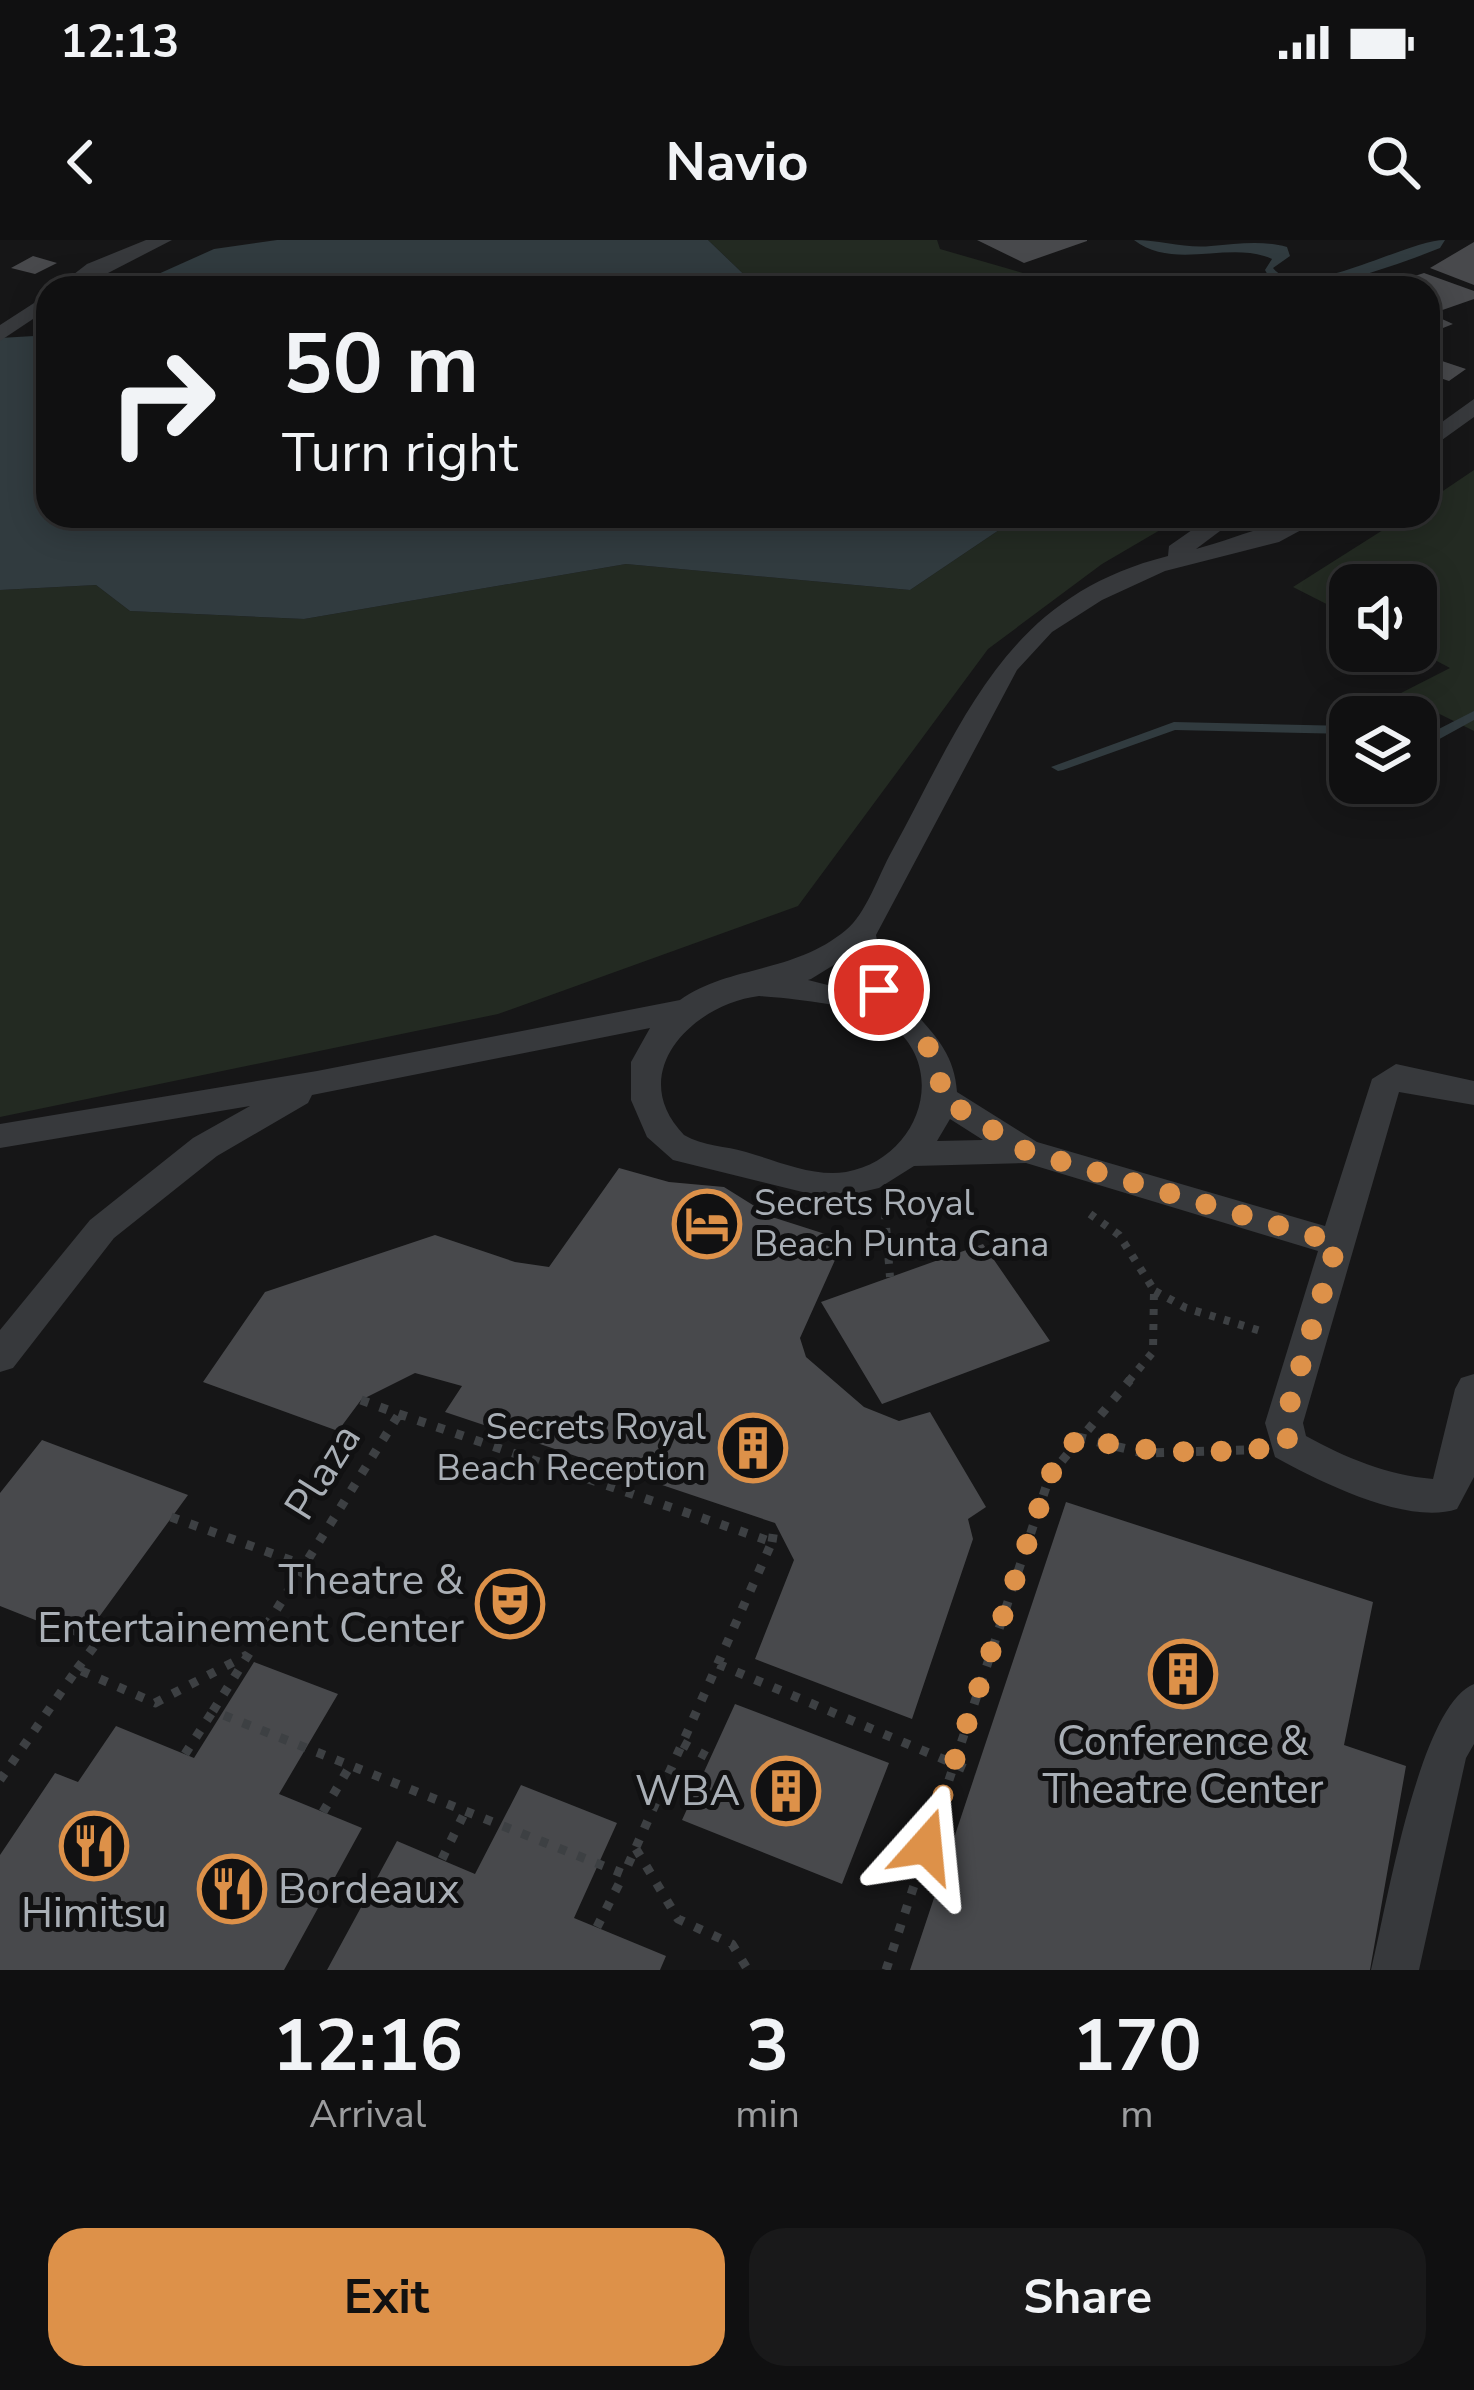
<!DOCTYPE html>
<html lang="en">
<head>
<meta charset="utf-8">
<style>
  :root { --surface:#101011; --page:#19191a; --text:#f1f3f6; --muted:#9c9d9f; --line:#303031; --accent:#dd9149 }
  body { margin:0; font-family:"Nunito Sans",sans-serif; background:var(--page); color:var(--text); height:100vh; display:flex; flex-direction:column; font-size:45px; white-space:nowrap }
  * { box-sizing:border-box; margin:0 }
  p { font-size:39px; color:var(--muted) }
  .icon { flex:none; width:66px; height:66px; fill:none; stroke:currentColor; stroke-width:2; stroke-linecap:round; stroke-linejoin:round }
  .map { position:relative; height:1730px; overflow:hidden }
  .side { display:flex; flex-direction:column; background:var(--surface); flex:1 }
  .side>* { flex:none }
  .hud { position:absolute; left:36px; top:36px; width:1404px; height:252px; border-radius:36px; box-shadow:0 6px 30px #0003,0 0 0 3px var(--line); background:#101011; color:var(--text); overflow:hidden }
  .fabs { position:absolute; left:1329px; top:324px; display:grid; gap:24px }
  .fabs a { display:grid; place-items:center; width:108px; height:108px; border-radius:24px; background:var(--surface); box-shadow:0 6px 30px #0003,0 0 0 3px var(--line); font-size:60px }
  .pin { position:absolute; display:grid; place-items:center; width:102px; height:102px; color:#fff; margin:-51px; border:6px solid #fff; border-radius:50%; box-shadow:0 3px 12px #0007 }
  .me { position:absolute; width:132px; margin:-66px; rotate:18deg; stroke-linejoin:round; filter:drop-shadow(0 0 9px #0008) }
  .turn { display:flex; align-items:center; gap:42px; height:252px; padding:0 48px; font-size:54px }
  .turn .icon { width:156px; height:156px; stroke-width:2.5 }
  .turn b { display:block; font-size:84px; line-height:102px }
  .eta { display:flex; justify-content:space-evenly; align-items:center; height:204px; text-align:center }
  .eta b { font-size:72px; font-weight:700; line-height:84px }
  .action { display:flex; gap:24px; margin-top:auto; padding:24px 48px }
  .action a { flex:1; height:138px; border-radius:36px; background:var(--accent); color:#111; font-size:48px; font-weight:700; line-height:138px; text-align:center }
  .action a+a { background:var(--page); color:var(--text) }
  .status { display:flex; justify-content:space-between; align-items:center; height:84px; padding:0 60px; background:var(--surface); direction:ltr }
  .status svg { height:33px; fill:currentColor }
  header { display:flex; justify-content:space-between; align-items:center; height:156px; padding:0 48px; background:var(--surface); font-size:54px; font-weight:700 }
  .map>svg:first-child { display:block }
  .green { fill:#232a22 }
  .water { fill:#313b3f }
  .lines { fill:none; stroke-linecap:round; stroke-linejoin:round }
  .stream { fill:#313b3f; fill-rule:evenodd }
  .building { fill:#48494c }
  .path-far1 { stroke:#3d4043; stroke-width:8; stroke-dasharray:6 9; stroke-linecap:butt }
  .path { stroke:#3d4043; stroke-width:9; stroke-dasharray:8 12; stroke-linecap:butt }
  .service { fill:#37393c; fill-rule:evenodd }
  .route { stroke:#dd9149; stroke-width:21; stroke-dasharray:0 37.8 }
  .labels { text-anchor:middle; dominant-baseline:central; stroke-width:10; stroke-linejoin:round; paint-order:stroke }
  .poi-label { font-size:36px; fill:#a9afb6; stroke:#111112; text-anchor:start }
  .near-street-label { font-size:42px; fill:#a9afb6; stroke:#111112 }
  .near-poi-label { font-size:42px; fill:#a9afb6; stroke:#111112; text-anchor:end }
</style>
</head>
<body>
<div class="status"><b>12:13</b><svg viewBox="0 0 49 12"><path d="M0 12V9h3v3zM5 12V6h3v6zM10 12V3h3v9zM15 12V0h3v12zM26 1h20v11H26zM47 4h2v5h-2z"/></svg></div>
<header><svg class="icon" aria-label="back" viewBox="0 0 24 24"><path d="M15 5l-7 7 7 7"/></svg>Navio<svg class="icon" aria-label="search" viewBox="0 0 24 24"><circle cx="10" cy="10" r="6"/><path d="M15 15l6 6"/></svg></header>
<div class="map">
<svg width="1474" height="1730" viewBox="0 0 1474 1730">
  <rect width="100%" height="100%" fill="#161617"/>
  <path class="green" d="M708,0H937L940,9L1040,38L1116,48H758Z
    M1474,230V491L1399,454L1450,428L1416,410V345H1350V376L1293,347L1405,276H1428V261Z
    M1020,276H1184L1102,324L988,409L798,666L498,774L0,877V350L96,345L130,371L304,379L626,324L910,350Z"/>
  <path class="water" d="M277,0H708L758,48H127L214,9Z
    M1134,0C1160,0 1187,9 1211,6C1238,4 1260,0 1287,7L1290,16L1273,28C1301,64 1405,0 1445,0L1440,8C1387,29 1332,48 1275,48L1265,30L1272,19C1231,0 1173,31 1134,0Z
    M48,88V276H1020L910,350L626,324L304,379L130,371L96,345L0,350V98L34,96Z"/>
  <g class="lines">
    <path class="stream" d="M1474,471V480L1434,502H1416V494L1427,495Z
      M1174,482L1350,486V494L1175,490L1063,530L1058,531L1051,527Z"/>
  </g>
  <path class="building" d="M977,0H1087V1L1024,23Z
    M1474,2V45L1430,28Z
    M33,16L57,23L35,34L11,28Z
    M1424,33L1474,51V59L1431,74L1453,84L1428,94V48L1381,47Z
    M1436,119L1466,129L1449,141L1428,134V124Z
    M619,928L669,942L724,947L772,977L844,1000L800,1098L806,1117L864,1167L899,1181L930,1172L986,1267L968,1279L973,1299L912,1479L755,1419L794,1320L775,1283L445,1172L462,1146L415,1133L361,1160L338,1191L203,1142L265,1052L435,995L515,1022L549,1027Z
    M983,1004L1050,1101L882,1164L821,1062Z
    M42,1200L188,1255L83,1399L0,1366V1253Z
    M1066,1262L1373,1362L1344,1505L1406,1526L1370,1730H910Z
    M254,1422L338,1454L279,1554L362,1588L284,1730H0V1615L55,1533L78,1542L116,1486L194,1518Z
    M735,1464L889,1523L842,1644L682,1580Z
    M521,1545L617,1583L574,1678L666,1716L660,1730H327L397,1601L475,1634Z"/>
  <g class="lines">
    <path class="path-far1" d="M885,973L890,1037
      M1090,974L1119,995L1154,1050L1153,1112L1127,1143
      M1155,1051L1186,1068L1264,1092"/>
    <path class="path" d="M361,1160L399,1174
      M399,1174L772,1302L624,1634L213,1471Z
      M1078,1197L1143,1213L1248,1210
      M598,1242L607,1225
      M171,1277L304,1325
      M772,1302L775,1283
      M718,1424L976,1533
      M77,1429L108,1388L94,1384
      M682,1503L710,1518
      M185,1514L213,1471
      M0,1540L77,1429L155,1463L247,1415
      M323,1572L350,1526
      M636,1609L678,1679L732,1704L748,1730
      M442,1619L465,1572
      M597,1687L624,1634
      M886,1730L1050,1235L1130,1140"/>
    <path class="service" d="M146,0H172L79,48H56L87,24Z
      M48,54V69L0,101V85Z
      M1474,159V177L1428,210V192Z
      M1212,276H1240L1196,309C1239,298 1283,276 1327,276L1279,302L1165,331L1102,360L1052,392L1017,430L876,695C879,710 882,727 890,741C915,781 954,800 957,852L1037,902L1325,986L1372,839L1396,824L1474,841V865L1399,852L1303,1183L1306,1196C1346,1218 1387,1235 1433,1239L1455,1149L1461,1138L1474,1134V1237L1457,1269C1408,1286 1318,1241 1275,1217L1265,1183L1318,1011L1026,923L914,926L879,948L831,959L673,920L647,897L631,860V822L650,788L312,855L308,863L217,916L114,998L13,1128L0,1132V1090L90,980L193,898L250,866L0,908V884L317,831L680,760C729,725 793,734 846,690C866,674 879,634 892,611C965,478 1005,357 1168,316L1169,306ZM850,715L867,755L808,740L811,739ZM759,756C791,758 869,766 893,786C950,834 916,920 846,932C812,937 778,921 746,912C726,906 703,906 684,895C624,833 693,764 759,756ZM950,879L983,900L937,901Z
      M1474,1444V1504L1466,1518L1419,1730H1371C1386,1670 1419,1465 1474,1444Z"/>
  </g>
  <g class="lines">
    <path class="route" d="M879,750C914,784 939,807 942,858L1026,911L1337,1003L1284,1183L1289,1206C1211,1214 1155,1216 1078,1197L1050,1235L926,1606"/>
  </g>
  <defs>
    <symbol id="hotel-ring" viewBox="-11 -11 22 22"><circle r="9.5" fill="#111112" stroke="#dd9149" stroke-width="1.5"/><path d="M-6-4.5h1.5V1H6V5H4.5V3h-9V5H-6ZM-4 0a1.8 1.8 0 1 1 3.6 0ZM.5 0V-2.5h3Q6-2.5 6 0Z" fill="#dd9149"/></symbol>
    <symbol id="building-ring" viewBox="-11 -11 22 22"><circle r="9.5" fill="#111112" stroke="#dd9149" stroke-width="1.5"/><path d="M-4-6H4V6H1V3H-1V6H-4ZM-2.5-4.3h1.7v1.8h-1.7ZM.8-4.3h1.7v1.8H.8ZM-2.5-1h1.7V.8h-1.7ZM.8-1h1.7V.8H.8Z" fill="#dd9149"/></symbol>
    <symbol id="theatre-ring" viewBox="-11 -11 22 22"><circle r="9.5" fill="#111112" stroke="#dd9149" stroke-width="1.5"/><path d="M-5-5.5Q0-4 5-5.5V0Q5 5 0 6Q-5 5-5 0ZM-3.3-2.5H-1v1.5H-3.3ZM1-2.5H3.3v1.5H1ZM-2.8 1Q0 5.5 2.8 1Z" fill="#dd9149"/></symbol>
    <symbol id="restaurant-ring" viewBox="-11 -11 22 22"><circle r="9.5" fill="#111112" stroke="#dd9149" stroke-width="1.5"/><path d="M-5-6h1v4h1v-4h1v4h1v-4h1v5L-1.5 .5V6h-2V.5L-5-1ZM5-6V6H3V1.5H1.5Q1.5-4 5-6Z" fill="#dd9149"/></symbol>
  </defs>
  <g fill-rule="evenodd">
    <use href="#hotel-ring" x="669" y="946" width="76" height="76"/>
    <use href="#building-ring" x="715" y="1170" width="76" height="76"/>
    <use href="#theatre-ring" x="472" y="1326" width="76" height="76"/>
    <use href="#building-ring" x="1145" y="1396" width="76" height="76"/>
    <use href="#building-ring" x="748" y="1513" width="76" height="76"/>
    <use href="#restaurant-ring" x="56" y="1568" width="76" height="76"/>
    <use href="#restaurant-ring" x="194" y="1611" width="76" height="76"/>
  </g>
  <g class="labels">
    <g class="poi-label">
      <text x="754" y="963">Secrets Royal<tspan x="754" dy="41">Beach Punta Cana</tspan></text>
      <text x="706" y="1187" text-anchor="end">Secrets Royal<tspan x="706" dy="41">Beach Reception</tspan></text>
    </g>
    <g class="near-street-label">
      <text transform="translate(323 1232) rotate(-58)">Plaza</text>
    </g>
    <g class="near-poi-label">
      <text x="464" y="1340">Theatre &amp;<tspan x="464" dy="48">Entertainement Center</tspan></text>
      <text x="1183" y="1501" text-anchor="middle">Conference &amp;<tspan x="1183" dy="48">Theatre Center</tspan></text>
      <text x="740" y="1551">WBA</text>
      <text x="278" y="1649" text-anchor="start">Bordeaux</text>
      <text x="94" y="1673" text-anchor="middle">Himitsu</text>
    </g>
  </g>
</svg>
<div class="fabs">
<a><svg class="icon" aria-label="sound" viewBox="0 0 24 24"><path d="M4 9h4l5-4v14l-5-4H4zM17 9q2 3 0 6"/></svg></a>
<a><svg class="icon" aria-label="layers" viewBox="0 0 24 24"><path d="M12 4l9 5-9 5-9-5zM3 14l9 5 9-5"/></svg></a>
</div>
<div class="pin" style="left:879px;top:750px;background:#d93025"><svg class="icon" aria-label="arrive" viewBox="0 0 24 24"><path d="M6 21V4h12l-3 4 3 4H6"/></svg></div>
<svg class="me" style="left:926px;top:1606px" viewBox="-20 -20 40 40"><path d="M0-17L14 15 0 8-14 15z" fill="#dd9149" stroke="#fff" stroke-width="4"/></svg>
<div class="hud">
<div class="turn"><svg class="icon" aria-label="right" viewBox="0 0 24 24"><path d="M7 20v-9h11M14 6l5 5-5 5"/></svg><div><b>50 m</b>Turn right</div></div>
</div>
</div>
<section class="side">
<div class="eta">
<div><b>12:16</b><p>Arrival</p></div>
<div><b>3</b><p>min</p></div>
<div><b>170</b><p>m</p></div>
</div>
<div class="action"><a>Exit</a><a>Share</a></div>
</section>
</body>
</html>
